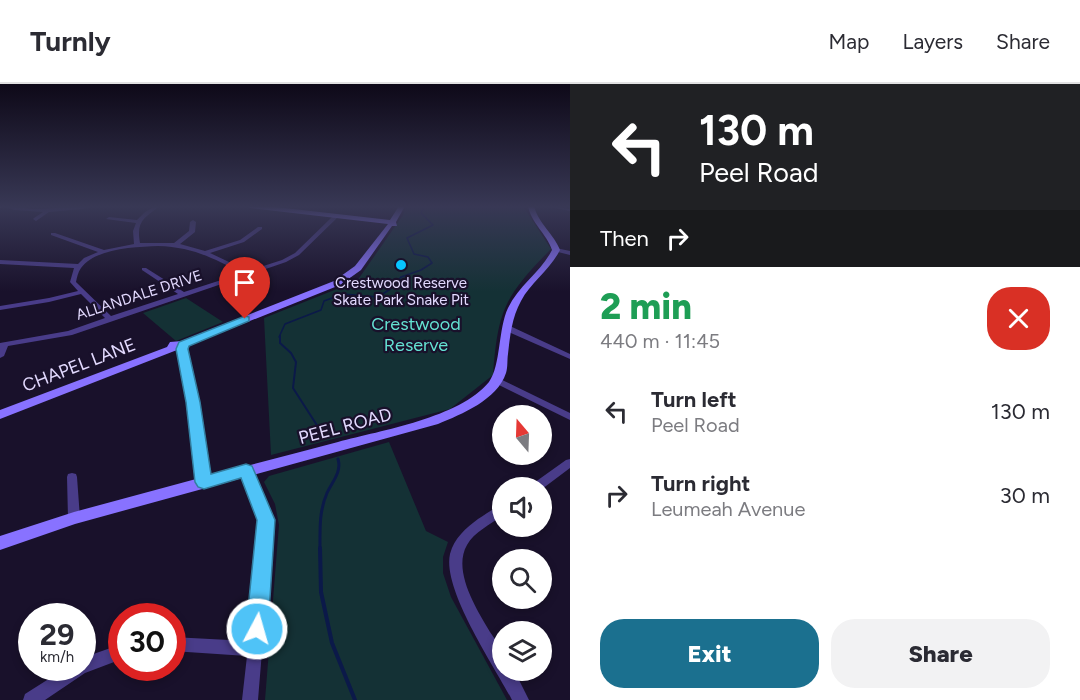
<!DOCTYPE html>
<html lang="en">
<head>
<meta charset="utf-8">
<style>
  :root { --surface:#fff; --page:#f2f2f3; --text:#2b2b33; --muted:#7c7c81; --line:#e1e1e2; --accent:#1b708f }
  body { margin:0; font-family:Figtree,sans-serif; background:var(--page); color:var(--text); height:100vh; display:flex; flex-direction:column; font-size:22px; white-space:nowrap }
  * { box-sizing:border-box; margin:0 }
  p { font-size:20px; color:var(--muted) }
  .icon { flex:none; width:33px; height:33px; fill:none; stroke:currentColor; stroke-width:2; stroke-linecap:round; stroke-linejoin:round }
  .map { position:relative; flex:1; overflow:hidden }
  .panel { display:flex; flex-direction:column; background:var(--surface); width:510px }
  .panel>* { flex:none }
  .top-card { background:#202124; color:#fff; overflow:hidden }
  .needle { width:39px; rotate:341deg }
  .fabs { position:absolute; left:492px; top:321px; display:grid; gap:12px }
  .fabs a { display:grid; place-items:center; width:60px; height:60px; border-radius:50%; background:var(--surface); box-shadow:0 3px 9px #0003; font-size:30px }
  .speed { position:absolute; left:18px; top:519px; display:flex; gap:12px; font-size:30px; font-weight:700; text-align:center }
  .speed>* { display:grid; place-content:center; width:78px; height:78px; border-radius:50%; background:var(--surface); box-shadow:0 3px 9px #0003; line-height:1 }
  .speed small { font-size:15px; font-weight:400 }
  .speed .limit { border:9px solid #d22; background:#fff; color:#111 }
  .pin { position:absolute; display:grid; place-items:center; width:51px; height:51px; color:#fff; margin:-62px -26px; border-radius:50% 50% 50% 0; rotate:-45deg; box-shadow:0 0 6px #0007 }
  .pin .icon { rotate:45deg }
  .me { position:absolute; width:66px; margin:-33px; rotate:6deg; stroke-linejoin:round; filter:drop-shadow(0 0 4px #0008) }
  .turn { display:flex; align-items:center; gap:21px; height:126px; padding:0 30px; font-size:27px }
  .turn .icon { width:78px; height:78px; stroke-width:2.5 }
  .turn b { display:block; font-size:42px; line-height:51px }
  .then { display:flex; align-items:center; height:57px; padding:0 30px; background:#0003; gap:12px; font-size:22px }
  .round { display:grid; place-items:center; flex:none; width:63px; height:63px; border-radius:24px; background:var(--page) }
  .headline { display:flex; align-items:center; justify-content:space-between; height:102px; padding:0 30px }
  h1 { font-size:36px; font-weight:800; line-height:45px; color:#1e9e55 }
  .button { display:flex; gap:12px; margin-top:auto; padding:12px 30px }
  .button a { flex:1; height:69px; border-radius:24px; background:var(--accent); color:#fff; font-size:24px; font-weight:800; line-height:69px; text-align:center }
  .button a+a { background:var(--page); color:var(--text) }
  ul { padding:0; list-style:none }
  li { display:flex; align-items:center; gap:18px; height:84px; padding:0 30px }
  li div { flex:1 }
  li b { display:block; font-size:22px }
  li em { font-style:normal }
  header { display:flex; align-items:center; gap:36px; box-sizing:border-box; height:84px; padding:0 30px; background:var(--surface); border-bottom:2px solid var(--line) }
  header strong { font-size:28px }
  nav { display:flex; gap:33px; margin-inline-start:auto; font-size:21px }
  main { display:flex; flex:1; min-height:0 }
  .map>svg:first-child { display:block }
  .green { fill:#143135 }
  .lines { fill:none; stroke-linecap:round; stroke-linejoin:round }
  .stream-far3 { stroke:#0b1949; stroke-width:1.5 }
  .stream-far2 { stroke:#0b1949; stroke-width:2 }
  .stream-far1 { stroke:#0b1949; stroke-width:3 }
  .stream { stroke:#0b1949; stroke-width:4 }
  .street { fill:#493c89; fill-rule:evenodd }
  .secondary { fill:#8872ff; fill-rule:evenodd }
  .route { fill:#4fc3f7; stroke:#337fa1; stroke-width:1.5 }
  .poi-dot { fill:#07c5ff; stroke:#19112b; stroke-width:2 }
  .labels { text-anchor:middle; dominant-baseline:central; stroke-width:4.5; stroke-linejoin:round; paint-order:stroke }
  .far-poi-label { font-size:15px; fill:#e3daff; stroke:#19112b }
  .far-street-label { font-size:15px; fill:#e3daff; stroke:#19112b }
  .park-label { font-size:18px; fill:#64e1d2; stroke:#19112b }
  .street-label { font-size:18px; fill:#e3daff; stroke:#19112b }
</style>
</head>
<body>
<header>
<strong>Turnly</strong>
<nav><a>Map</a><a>Layers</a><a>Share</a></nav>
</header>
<main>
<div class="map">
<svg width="570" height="616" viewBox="0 0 570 616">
  <rect width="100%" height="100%" fill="#19112b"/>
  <path class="green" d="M406,122H523L551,165C505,212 498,225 493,291L450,325L271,371L264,234L357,197L403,131Z
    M186,214L223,238L176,257L143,229Z
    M389,358L426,447L448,458L443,473V489L451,513L507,616H265L279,441L275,420L264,398L269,392Z"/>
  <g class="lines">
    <path class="stream-far3" d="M279,253L285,240L321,226L324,217L343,210L378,213L392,204L401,193L421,186L432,179L428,173L414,170L407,154L433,141L421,129L424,122"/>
    <path class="stream-far2" d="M280,252V259L291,269L296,278L293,304L320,346"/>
    <path class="stream-far1" d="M319,345L324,352
      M320,465C320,446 319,427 327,409C332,398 342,388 338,375"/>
    <path class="stream" d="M320,464L321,508L332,559L355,616"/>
    <path class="street" d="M4,122L35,125L93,122L83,125L49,128L36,137L33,135L34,134L43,128L14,126Z
      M155,122H160C144,134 136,137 140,159H174L189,147L190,138L193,136L196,138L195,148L180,160L205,167L240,156L258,143H262V145L244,158L210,169L248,187L282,176L295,169L333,132L338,133L299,171L286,178L72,251L8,262L4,272L0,274V259L68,247L105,234L81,210L49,218L0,226V222L49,214L78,207L70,198L74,184L0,180V176L78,180L84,174L98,168L51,151V149H55L104,166L134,160L133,147L136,139L106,135L109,133L137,136L145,128ZM158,162C193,163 212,174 243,189L184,208L146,184H142V186L178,210L111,232L76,198C77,193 78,188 81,184C96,164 135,163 158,162Z
      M550,122L570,125V127L550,123Z
      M556,164L570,167V171L554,167V165Z
      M504,242H510L570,270V275L504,246Z
      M496,293L570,329V336L493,298L492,296Z
      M570,375V384L542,405V404H530L531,401L566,376Z
      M246,382L250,383L251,386L270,427L272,445L258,616H242L247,572L172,567V553L248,557L260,445L258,427L241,386L242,383Z
      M72,389L76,390L77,393L80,434L78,437L74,439L70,437L68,434L67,393L68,390Z
      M502,421V432C491,440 474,448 467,461C452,487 477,526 490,548C494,554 500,561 502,568C504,573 502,581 502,586H514L529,616H512C495,583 442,506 450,470C454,454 466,444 478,435C486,430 494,424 502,421Z
      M122,560V575L85,589L45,616H23L25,610L66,584H82V574Z"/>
    <path class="secondary" d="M0,122H6L0,124Z
      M247,122H267L390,136L399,122H405L396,138L397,142H392L361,186L340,201L185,263L199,318L210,392C253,380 296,369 338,358C382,346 459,334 489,298C501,281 498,245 508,224C519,201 541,188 552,166C547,150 531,139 528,122H534C538,139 554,150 560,166C550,186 531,198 521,217C512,233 510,252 508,270C507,276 508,283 506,289C497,316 462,330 438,340L75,440L0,466V452L74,428L196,395L187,318L177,266L0,335V326L167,263L170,258L182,257L334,197L355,182L388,140L250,124Z"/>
  </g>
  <linearGradient id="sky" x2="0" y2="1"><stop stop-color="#0e0918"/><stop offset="0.59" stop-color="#383855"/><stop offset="1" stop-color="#383855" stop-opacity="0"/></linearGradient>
  <rect width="570" height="208" fill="url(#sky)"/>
  <path class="route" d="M245,232L249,233V237L189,262L188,265L200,318L211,390L246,380L252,382L275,436L268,545L265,553L257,556L249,553L246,545L257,436L241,394L204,405L198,403L195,398L186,318L176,265L179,258Z"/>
  <circle class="poi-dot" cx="401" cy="181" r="6"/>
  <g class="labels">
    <g class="far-poi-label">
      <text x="401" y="199">Crestwood Reserve<tspan x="401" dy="17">Skate Park Snake Pit</tspan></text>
    </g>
    <g class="far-street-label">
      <text transform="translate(139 211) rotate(-18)">ALLANDALE DRIVE</text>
    </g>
    <g class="park-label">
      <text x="416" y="240">Crestwood<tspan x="416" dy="21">Reserve</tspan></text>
    </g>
    <g class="street-label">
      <text transform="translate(79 281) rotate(-21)">CHAPEL LANE</text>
      <text transform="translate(345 342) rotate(-15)">PEEL ROAD</text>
    </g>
  </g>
</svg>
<div class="fabs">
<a><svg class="needle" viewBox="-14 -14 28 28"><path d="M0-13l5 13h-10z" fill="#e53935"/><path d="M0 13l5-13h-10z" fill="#7c7c81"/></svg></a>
<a><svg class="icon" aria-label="sound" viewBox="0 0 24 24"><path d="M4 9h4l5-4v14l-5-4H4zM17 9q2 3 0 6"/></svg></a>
<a><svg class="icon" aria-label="search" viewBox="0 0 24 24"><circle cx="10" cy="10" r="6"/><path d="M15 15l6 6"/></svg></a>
<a><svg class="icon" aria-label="layers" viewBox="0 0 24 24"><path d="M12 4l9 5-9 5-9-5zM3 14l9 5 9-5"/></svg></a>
</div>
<div class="speed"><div>29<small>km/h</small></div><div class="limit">30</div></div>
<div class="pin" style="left:245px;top:235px;background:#d93025"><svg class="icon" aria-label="arrive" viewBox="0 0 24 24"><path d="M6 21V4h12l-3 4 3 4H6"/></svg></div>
<svg class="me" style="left:257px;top:545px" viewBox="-20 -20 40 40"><circle r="17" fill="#4fc3f7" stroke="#fff" stroke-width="3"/><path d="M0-11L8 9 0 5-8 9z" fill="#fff"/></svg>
</div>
<section class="panel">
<div class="top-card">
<div class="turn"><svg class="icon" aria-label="left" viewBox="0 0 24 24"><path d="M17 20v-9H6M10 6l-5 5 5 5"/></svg><div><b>130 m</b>Peel Road</div></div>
<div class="then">Then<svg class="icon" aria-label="right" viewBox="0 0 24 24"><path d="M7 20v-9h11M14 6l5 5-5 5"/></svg></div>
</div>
<div class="headline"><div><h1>2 min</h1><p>440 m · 11:45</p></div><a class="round" style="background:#d93025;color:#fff"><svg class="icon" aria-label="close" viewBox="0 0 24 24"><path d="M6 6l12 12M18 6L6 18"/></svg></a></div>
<ul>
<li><svg class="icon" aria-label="left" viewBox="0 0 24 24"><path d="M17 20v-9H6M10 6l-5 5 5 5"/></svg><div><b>Turn left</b><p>Peel Road</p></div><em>130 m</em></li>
<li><svg class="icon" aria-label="right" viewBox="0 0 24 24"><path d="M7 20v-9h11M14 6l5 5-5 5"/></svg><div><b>Turn right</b><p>Leumeah Avenue</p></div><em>30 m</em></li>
</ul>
<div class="button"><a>Exit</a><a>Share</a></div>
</section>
</main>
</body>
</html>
